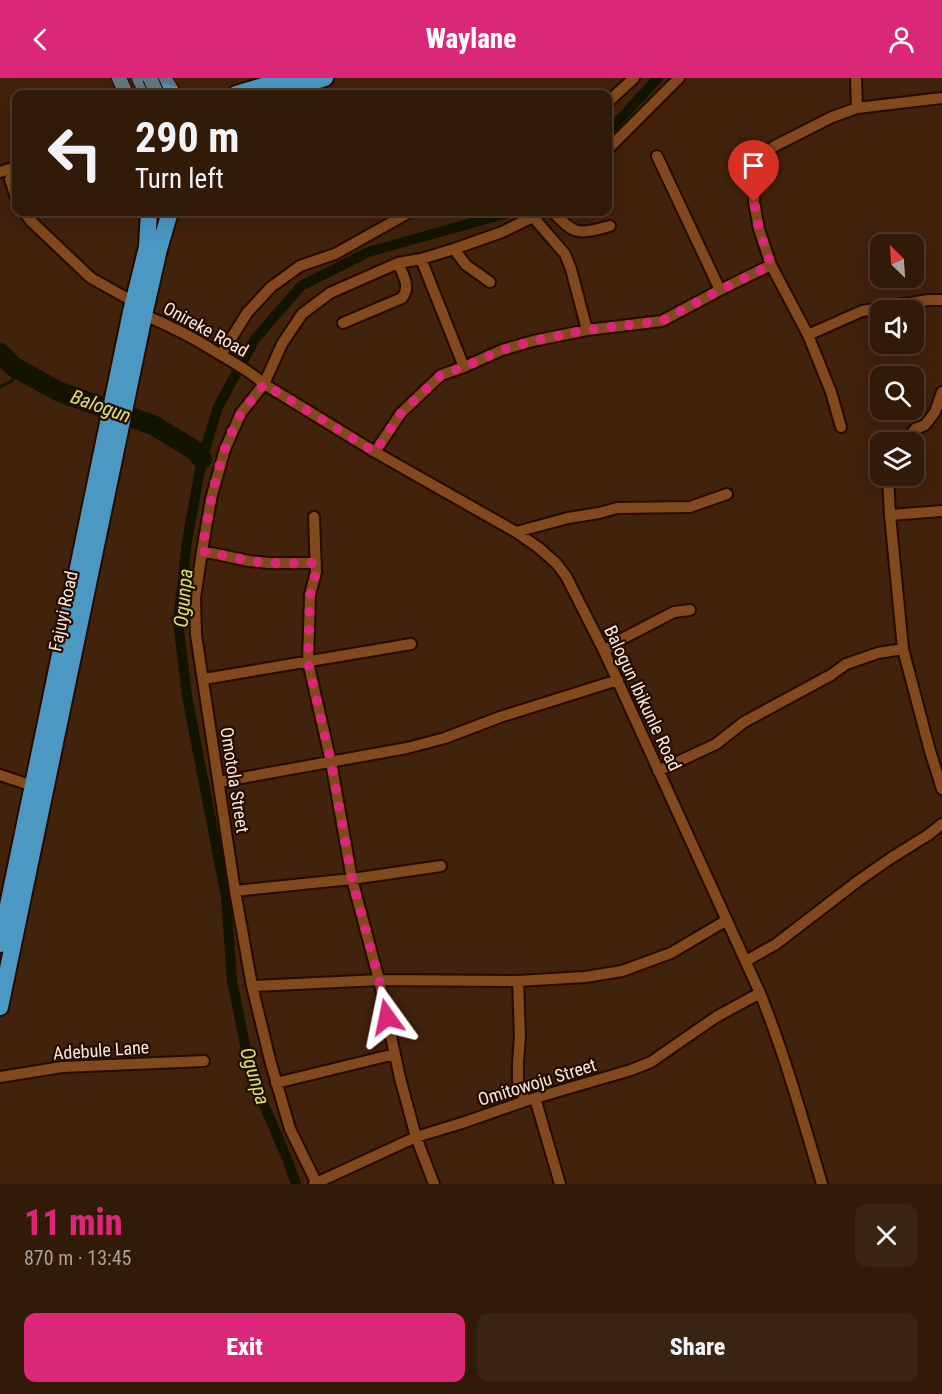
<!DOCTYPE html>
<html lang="en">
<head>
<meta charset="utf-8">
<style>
  :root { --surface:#311a08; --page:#392312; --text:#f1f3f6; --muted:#a8a19c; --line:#4c3829; --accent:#db2777 }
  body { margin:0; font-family:"Roboto Condensed",sans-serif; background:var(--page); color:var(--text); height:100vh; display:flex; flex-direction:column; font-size:22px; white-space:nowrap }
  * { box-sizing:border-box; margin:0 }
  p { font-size:20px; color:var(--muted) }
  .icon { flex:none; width:33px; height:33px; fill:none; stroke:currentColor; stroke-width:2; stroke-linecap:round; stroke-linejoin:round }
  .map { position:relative; height:1106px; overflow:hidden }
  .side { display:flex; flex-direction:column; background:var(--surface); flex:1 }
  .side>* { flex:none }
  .guide { position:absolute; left:12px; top:12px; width:600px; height:126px; border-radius:12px; box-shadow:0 6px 24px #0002,0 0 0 2px var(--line); background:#311a08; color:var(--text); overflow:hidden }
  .needle { width:39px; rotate:335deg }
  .fabs { position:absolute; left:870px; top:156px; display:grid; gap:12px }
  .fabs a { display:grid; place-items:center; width:54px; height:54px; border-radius:12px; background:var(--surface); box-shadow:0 6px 24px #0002,0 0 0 2px var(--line); font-size:30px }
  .pin { position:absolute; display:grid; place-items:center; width:51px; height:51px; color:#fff; margin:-62px -26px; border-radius:50% 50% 50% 0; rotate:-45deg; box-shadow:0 0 6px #0007 }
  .pin .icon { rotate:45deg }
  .me { position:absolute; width:66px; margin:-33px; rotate:348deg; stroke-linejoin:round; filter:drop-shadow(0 0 4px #0008) }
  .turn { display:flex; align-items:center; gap:21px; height:126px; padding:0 24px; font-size:27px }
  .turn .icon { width:78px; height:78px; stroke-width:2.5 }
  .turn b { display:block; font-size:42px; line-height:51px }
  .round { display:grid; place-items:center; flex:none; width:63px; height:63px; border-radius:12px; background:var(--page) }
  .headline { display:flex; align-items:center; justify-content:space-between; height:102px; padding:0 24px }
  h1 { font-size:36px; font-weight:800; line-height:45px; color:var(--accent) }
  .cta { display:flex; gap:12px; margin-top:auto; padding:12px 24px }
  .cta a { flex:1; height:69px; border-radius:12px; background:var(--accent); color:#fff; font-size:24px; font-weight:800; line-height:69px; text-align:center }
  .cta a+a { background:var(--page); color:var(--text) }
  header { display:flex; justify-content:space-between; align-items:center; height:78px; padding:0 24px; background:var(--accent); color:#fff; font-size:27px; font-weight:800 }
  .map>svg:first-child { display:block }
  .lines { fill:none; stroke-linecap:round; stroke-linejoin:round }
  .stream { stroke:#121400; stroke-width:3 }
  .canal { stroke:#121400; stroke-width:10 }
  .river { stroke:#121400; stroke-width:20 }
  .minor-casing { stroke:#260a00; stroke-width:14 }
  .major-casing { stroke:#260a00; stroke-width:16 }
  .highway-casing { stroke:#260a00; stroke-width:20 }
  .minor { stroke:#82491d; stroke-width:10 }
  .major { stroke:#617880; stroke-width:14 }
  .highway { stroke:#4b98c2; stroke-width:16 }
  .major-bridge-casing { stroke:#260a00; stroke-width:16; stroke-linecap:butt }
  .major-bridge { stroke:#617880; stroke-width:14 }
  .route { stroke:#db2777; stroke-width:10; stroke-dasharray:0 18 }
  .labels { text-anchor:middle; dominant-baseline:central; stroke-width:4.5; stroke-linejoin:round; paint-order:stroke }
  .street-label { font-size:18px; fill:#fce8da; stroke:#230c00 }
  .water-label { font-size:20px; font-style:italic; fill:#d3e177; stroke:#230c00 }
</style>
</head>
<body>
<header><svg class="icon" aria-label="back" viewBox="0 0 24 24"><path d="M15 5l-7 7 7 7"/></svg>Waylane<svg class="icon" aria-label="person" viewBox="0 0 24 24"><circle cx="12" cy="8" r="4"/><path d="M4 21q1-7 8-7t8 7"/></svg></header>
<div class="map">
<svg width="942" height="1106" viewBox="0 0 942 1106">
  <rect width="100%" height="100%" fill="#41220b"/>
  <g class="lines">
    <path class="stream" d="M0,309L12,303L18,291"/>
    <path class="canal" d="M608,54L658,0
      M296,1106L288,1083L251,996L232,903L226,819L187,618L178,544L187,463L202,381L218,329L255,261L301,208L368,174L511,134"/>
    <path class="river" d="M0,275L14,289L60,314L153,347L196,373L202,381"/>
    <defs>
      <path id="minor" d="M856,0L857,30
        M608,24L634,0
        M608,71L679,0
        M657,78L720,212
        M0,94L16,89
        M10,101L16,120
        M24,134L31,143L91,200L134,224
        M553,134C576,158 578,156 610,148
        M533,139L565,176L571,191L587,252
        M454,171L466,187L490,204
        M421,181L464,289
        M771,187L808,257L831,314L841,349
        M144,237C171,248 196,261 221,277C236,286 251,294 264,306L375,374L516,454L539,470L556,485L566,498L604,573L760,915C785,977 803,1042 822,1106
        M343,245L402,220C411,209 403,197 398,185
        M808,257L862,233L928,222H942
        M221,277L247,235L271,209L300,188L335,176L410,134
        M906,364L915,351L925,347L935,334L942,314
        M375,374L401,335L441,297L464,289L502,272L533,263L587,252L662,243L720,212L771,187L759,151L754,124L755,102L761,82L773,69L832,39L857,30L942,20
        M888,398L890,437L903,571L930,673L942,711
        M890,437L942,433
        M314,439L316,494L310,517L308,584L331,684L352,801L379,902L400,1000L416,1059L434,1106
        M516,454L568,440L599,435L617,430L690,429L727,416
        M202,473L249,483L269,485H316
        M604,573L618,563L674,534L690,532
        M204,601L411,566
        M658,693L716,666L744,644L831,597L846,586L878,575L903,571
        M0,697L33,708
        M219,704L407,670L445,660L500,639L618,602
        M235,813L352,801L441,788
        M746,883L776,866L858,803L891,780L928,757L942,746
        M518,903L520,958L518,985V1003L525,1023
        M252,908L379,902L518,903L585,899L622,893L671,875L727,842
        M0,999L62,989L204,983
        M276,1005L395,976
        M535,1020L560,1106
        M314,1106L416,1059L465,1044L525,1023L631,992L651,984L716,939L760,915
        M317,1106L290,1051L270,982L252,908L235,813L196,557L195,520L202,473L211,421L225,371L241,335L264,306L282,266L302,236L330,215L398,185L421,181L454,171L502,154L543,134"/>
      <path id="major" d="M119,0L126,16
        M139,0L147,16
        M164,0L174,16"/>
      <path id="highway" d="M278,15L298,8L325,0
        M153,16L164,14L173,16
        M236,16L290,0
        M0,866L131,234L147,169L149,134
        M0,929L144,237L159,171L170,134"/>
    </defs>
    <use href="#minor" class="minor-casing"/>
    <use href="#major" class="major-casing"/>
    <use href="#highway" class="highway-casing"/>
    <use href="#minor" class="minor"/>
    <use href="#major" class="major"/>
    <use href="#highway" class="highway"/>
    <defs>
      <path id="major-bridge" d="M150,0L157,16"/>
    </defs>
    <use href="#major-bridge" class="major-bridge-casing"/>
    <use href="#major-bridge" class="major-bridge"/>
  </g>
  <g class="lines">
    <path class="route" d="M387,939L379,902L352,801L331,684L308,584L310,517L316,494V485H269L249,483L202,473C210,427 217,377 241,336C248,325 257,316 264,306L375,374L401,335L441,297L464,289L502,272L533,263L587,252L662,243L720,212L771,187L759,151L754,124"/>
  </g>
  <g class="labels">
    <g class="street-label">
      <text transform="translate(206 251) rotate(29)">Onireke Road</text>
      <text transform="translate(63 533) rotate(-78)">Fajuyi Road</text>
      <text transform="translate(643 620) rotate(65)">Balogun Ibikunle Road</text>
      <text transform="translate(235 702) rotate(81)">Omotola Street</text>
      <text transform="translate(101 972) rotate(-4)">Adebule Lane</text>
      <text transform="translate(537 1004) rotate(-17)">Omitowoju Street</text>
    </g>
    <g class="water-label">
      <text transform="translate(101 328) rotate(20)">Balogun</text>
      <text transform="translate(183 520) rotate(-85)">Ogunpa</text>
      <text transform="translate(255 998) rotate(73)">Ogunpa</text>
    </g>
  </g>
</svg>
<div class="fabs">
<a><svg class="needle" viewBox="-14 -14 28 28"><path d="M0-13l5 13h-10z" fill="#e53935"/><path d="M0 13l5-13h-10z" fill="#a8a19c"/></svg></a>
<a><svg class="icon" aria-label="sound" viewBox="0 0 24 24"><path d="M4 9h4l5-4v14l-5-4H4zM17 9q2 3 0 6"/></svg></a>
<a><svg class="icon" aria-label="search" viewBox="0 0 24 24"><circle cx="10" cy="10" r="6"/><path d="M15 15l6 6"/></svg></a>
<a><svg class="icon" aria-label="layers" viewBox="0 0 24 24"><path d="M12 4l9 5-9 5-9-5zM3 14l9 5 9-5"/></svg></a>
</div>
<div class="pin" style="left:754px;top:124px;background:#d93025"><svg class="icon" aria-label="arrive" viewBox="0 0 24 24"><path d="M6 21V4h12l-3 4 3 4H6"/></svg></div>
<svg class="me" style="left:387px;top:939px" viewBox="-20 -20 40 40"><path d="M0-17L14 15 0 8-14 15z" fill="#db2777" stroke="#fff" stroke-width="4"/></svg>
<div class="guide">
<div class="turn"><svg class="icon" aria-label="left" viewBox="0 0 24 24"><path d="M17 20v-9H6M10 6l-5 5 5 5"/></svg><div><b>290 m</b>Turn left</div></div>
</div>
</div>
<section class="side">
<div class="headline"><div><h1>11 min</h1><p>870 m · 13:45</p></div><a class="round"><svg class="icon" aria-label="close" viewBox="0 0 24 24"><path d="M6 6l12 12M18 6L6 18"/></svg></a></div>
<div class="cta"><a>Exit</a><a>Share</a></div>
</section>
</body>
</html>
